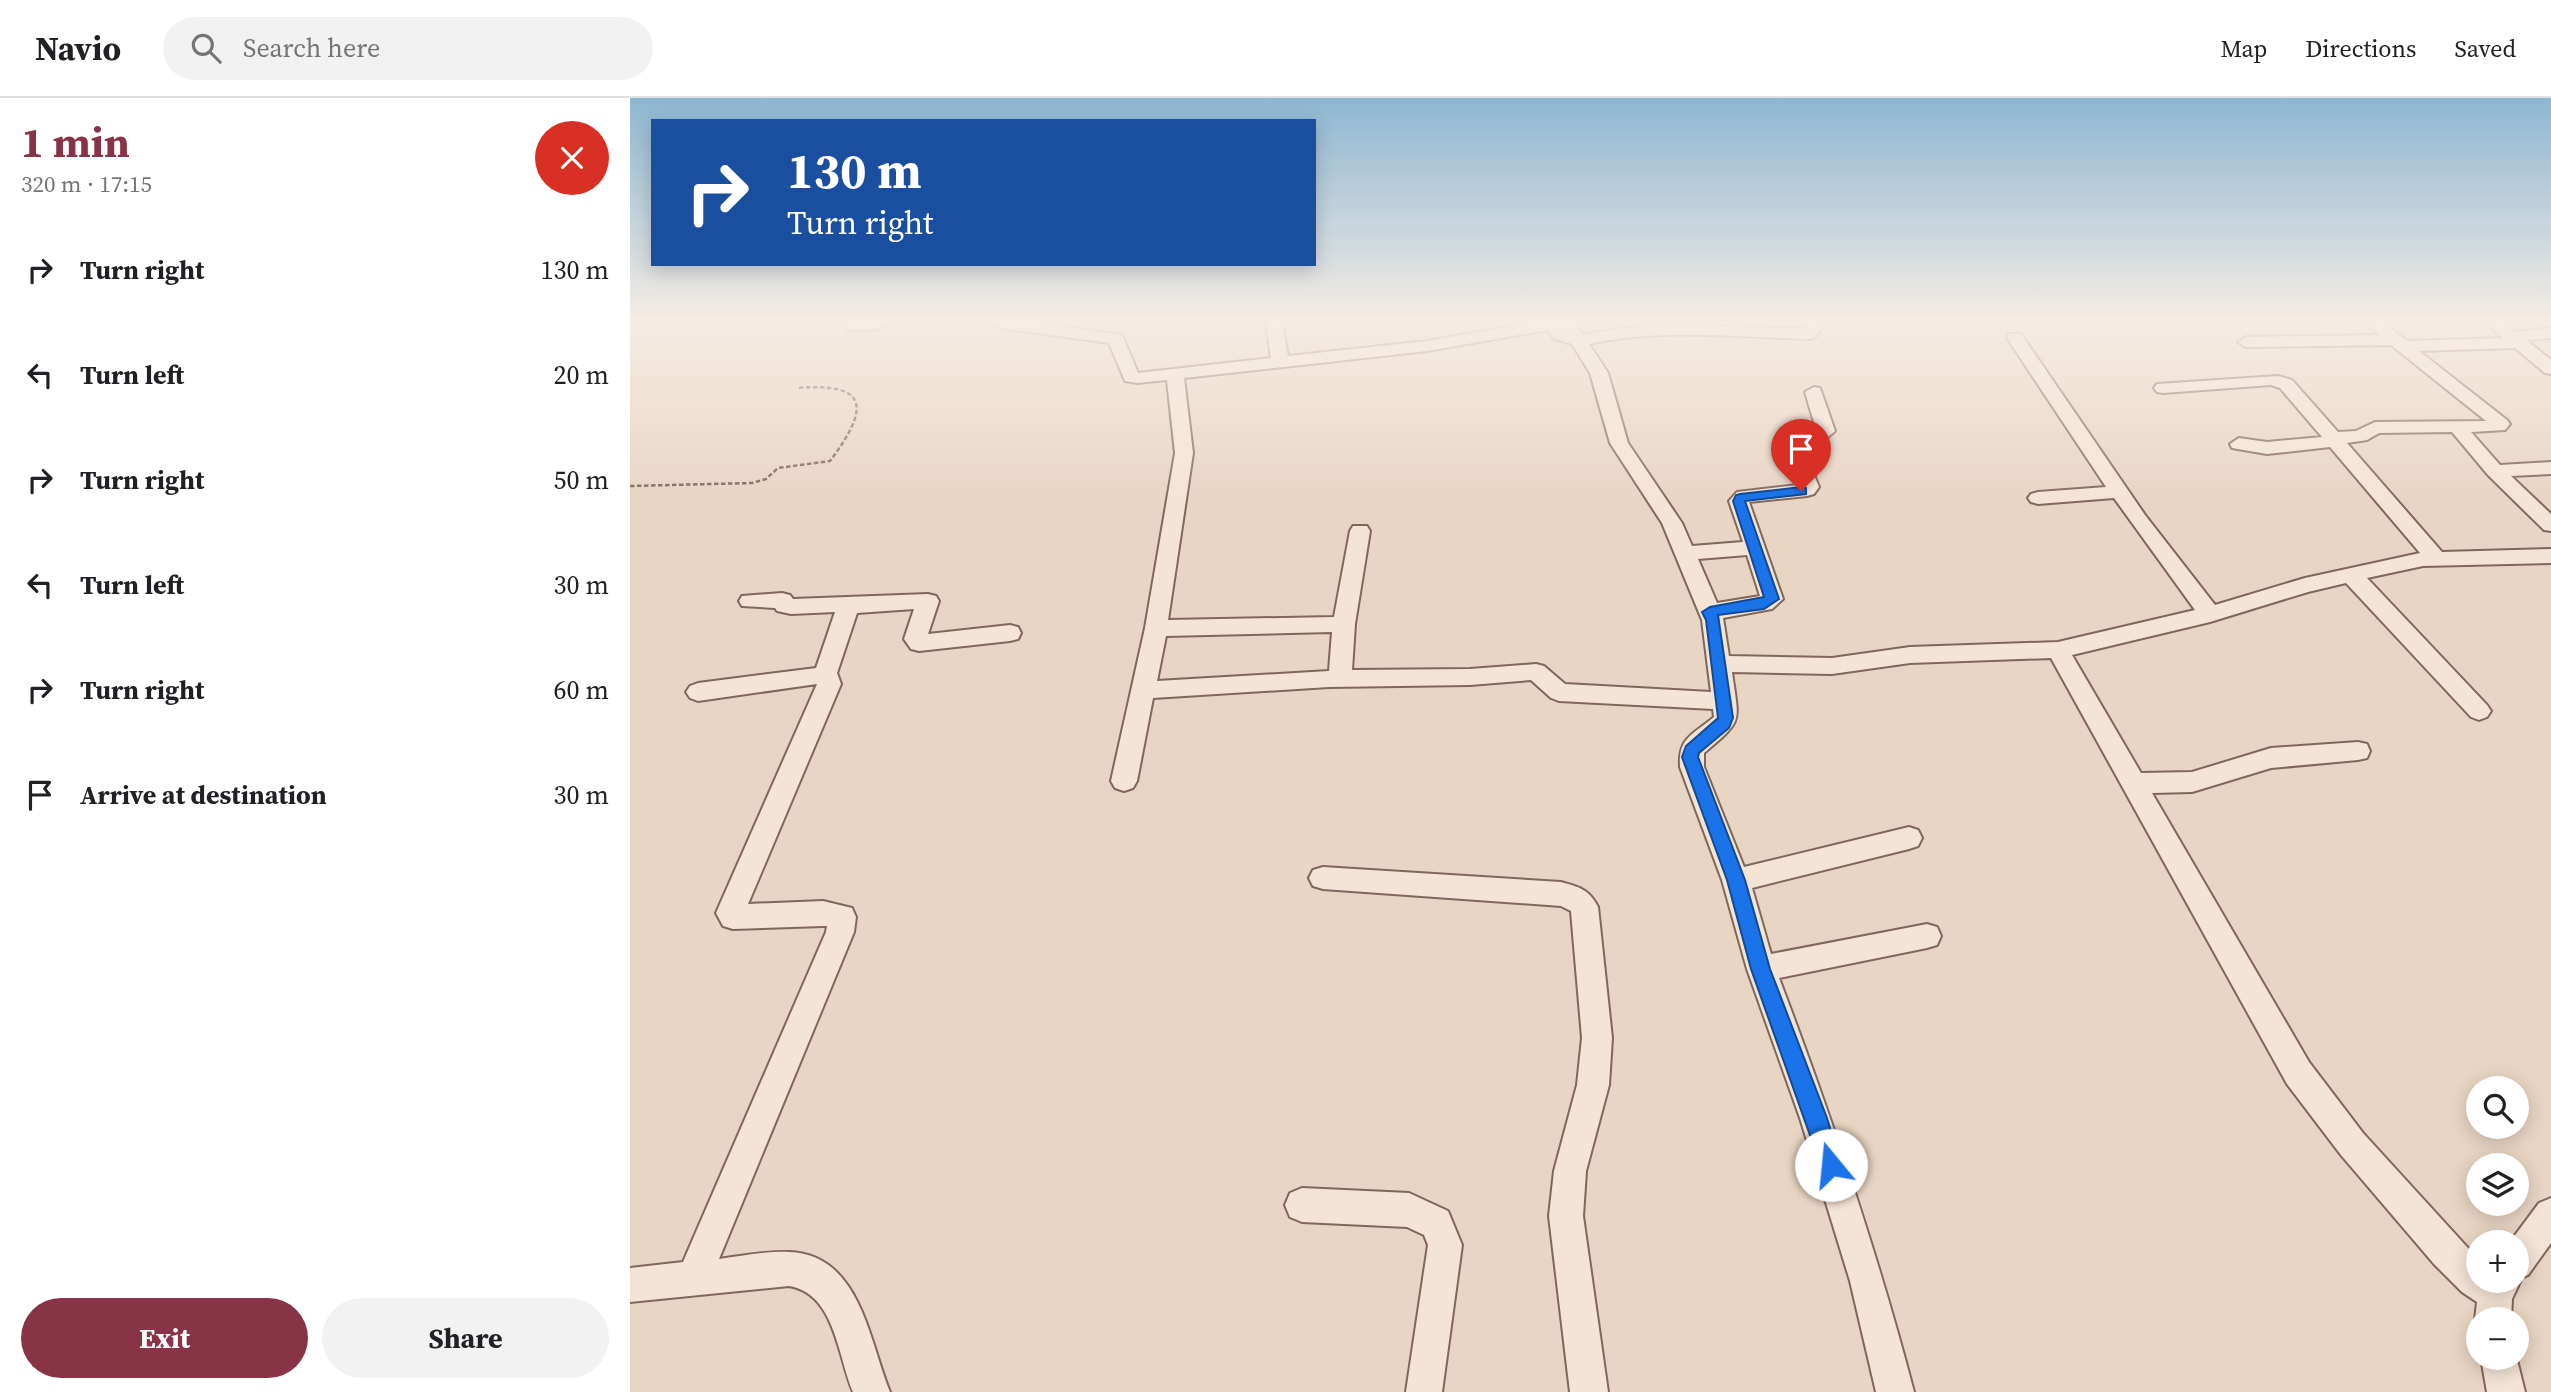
<!DOCTYPE html>
<html lang="en">
<head>
<meta charset="utf-8">
<style>
  :root { --surface:#fff; --page:#f2f2f2; --text:#202124; --muted:#757577; --line:#e0e0e0; --accent:#883346 }
  body { margin:0; font-family:"Source Serif 4",serif; background:var(--page); color:var(--text); height:100vh; display:flex; flex-direction:column; font-size:26px; white-space:nowrap }
  * { box-sizing:border-box; margin:0 }
  p { font-size:23px; color:var(--muted) }
  .icon { flex:none; width:38px; height:38px; fill:none; stroke:currentColor; stroke-width:2; stroke-linecap:round; stroke-linejoin:round }
  .map { position:relative; flex:1; overflow:hidden }
  .side { display:flex; flex-direction:column; background:var(--surface); width:630px }
  .side>* { flex:none }
  .banner { position:absolute; left:21px; top:21px; width:665px; height:147px; border-radius:0px; box-shadow:0 4px 18px #0003; background:#1a4fa0; color:#fff; overflow:hidden }
  .fabs { position:absolute; left:1836px; top:978px; display:grid; gap:14px }
  .fabs a { display:grid; place-items:center; width:63px; height:63px; border-radius:50%; background:var(--surface); box-shadow:0 4px 18px #0003; font-size:35px }
  .pin { position:absolute; display:grid; place-items:center; width:60px; height:60px; color:#fff; margin:-72px -30px; border-radius:50% 50% 50% 0; rotate:-45deg; box-shadow:0 0 7px #0007 }
  .pin .icon { rotate:45deg }
  .me { position:absolute; width:77px; margin:-38px; rotate:343deg; stroke-linejoin:round; filter:drop-shadow(0 0 5px #0008) }
  .turn { display:flex; align-items:center; gap:24px; height:147px; padding:0 21px; font-size:32px }
  .turn .icon { width:91px; height:91px; stroke-width:2.5 }
  .turn b { display:block; font-size:49px; line-height:60px }
  .round { display:grid; place-items:center; flex:none; width:74px; height:74px; border-radius:37px; background:var(--page) }
  .headline { display:flex; align-items:center; justify-content:space-between; height:119px; padding:0 21px }
  h1 { font-size:42px; font-weight:700; line-height:52px; color:var(--accent) }
  .primary-button { display:flex; gap:14px; margin-top:auto; padding:14px 21px }
  .primary-button a { flex:1; height:80px; border-radius:42px; background:var(--accent); color:#fff; font-size:28px; font-weight:700; line-height:80px; text-align:center }
  .primary-button a+a { background:var(--page); color:var(--text) }
  ul { padding:0; list-style:none }
  li { display:flex; align-items:center; gap:21px; height:105px; padding:0 21px }
  li div { flex:1 }
  li b { display:block; font-size:26px }
  li em { font-style:normal }
  header { display:flex; align-items:center; gap:42px; box-sizing:border-box; height:98px; padding:0 35px; background:var(--surface); border-bottom:2px solid var(--line) }
  header strong { font-size:33px }
  nav { display:flex; gap:38px; margin-inline-start:auto; font-size:24px }
  .search { width:490px; height:63px; background:var(--page); display:flex; align-items:center; gap:18px; box-sizing:border-box; padding:0 24px; border-radius:38px; color:var(--muted); font-size:26px }
  main { display:flex; flex:1; min-height:0 }
  .map>svg:first-child { display:block }
  .lines { fill:none; stroke-linecap:round; stroke-linejoin:round }
  .minor-casing { stroke:#80675c; stroke-width:4 }
  .path { stroke:#80675c; stroke-width:2.5; stroke-dasharray:4.5 2.5; stroke-linecap:butt }
  .minor { fill:#f4e4d5; fill-rule:evenodd }
  .route { fill:#1a73e8; stroke:#114b97; stroke-width:2 }
</style>
</head>
<body>
<header>
<strong>Navio</strong>
<div class="search"><svg class="icon" aria-label="search" viewBox="0 0 24 24"><circle cx="10" cy="10" r="6"/><path d="M15 15l6 6"/></svg>Search here</div>
<nav><a>Map</a><a>Directions</a><a>Saved</a></nav>
</header>
<main>
<section class="side">
<div class="headline"><div><h1>1 min</h1><p>320 m · 17:15</p></div><a class="round" style="background:#d93025;color:#fff"><svg class="icon" aria-label="close" viewBox="0 0 24 24"><path d="M6 6l12 12M18 6L6 18"/></svg></a></div>
<ul>
<li><svg class="icon" aria-label="right" viewBox="0 0 24 24"><path d="M7 20v-9h11M14 6l5 5-5 5"/></svg><div><b>Turn right</b></div><em>130 m</em></li>
<li><svg class="icon" aria-label="left" viewBox="0 0 24 24"><path d="M17 20v-9H6M10 6l-5 5 5 5"/></svg><div><b>Turn left</b></div><em>20 m</em></li>
<li><svg class="icon" aria-label="right" viewBox="0 0 24 24"><path d="M7 20v-9h11M14 6l5 5-5 5"/></svg><div><b>Turn right</b></div><em>50 m</em></li>
<li><svg class="icon" aria-label="left" viewBox="0 0 24 24"><path d="M17 20v-9H6M10 6l-5 5 5 5"/></svg><div><b>Turn left</b></div><em>30 m</em></li>
<li><svg class="icon" aria-label="right" viewBox="0 0 24 24"><path d="M7 20v-9h11M14 6l5 5-5 5"/></svg><div><b>Turn right</b></div><em>60 m</em></li>
<li><svg class="icon" aria-label="arrive" viewBox="0 0 24 24"><path d="M6 21V4h12l-3 4 3 4H6"/></svg><div><b>Arrive at destination</b></div><em>30 m</em></li>
</ul>
<div class="primary-button"><a>Exit</a><a>Share</a></div>
</section>
<div class="map">
<svg width="1921" height="1294" viewBox="0 0 1921 1294">
  <rect width="100%" height="100%" fill="#e8d5c3"/>
  <g class="lines">
    <defs>
      <path id="minor" d="M217,225H260C251,233 229,234 217,231L215,228Z
        M363,225H408L492,237L508,275L641,260L636,225H652L658,258L797,243L901,225H945L953,237C1024,221 1101,229 1173,231L1178,225H1195L1184,240L1178,241C1107,239 1029,230 959,246L978,275L998,345L1052,425L1062,448L1113,444L1099,403L1107,394L1168,387L1158,358L1173,348L1175,339L1186,331L1175,294L1184,289L1190,290L1205,333L1191,345L1189,355L1177,360L1189,389L1184,396L1177,398L1119,404L1153,501L1142,511L1093,520L1099,558L1202,560L1280,549L1428,544L1565,512L1484,400L1408,406L1401,404L1398,400L1401,396L1408,394L1476,389L1377,240L1379,236H1391L1515,417L1585,507L1675,480L1790,455L1700,349L1637,356L1602,350L1600,346L1609,340L1637,344L1692,339L1650,290L1641,287L1533,295L1527,294L1524,290L1527,286L1648,278L1662,282L1708,334L1726,333L1745,324L1856,323L1761,247L1616,249L1608,244L1616,239L1749,237L1736,225H1754L1777,243L1873,240L1856,225H1874L1885,234L1921,230V240L1896,242L1921,262V276L1915,275L1885,250L1789,253L1877,322L1880,326L1875,332L1841,334L1870,367L1921,364V376L1881,378L1921,416V433L1914,432L1858,377L1822,334L1749,335L1737,342L1717,345L1812,454L1921,451V465L1793,468L1737,480L1857,607L1861,613L1857,619L1849,622L1841,619L1716,485L1678,494L1580,524L1442,557L1511,675L1562,674L1641,650L1728,644L1737,646L1740,653L1737,660L1728,662L1641,670L1562,694L1522,695L1679,964L1733,1035L1848,1161V1183H1886V1144H1880L1909,1105L1921,1100V1145L1898,1177L1889,1181L1890,1184L1882,1201L1881,1222H1848V1229L1845,1222L1847,1204L1832,1194L1804,1166L1711,1057L1657,986L1421,560L1280,565L1202,576L1102,574C1109,626 1114,621 1074,655V669L1114,769L1279,729L1288,732L1292,740L1288,748L1279,751L1122,790L1141,856L1297,826L1307,829L1311,838L1307,847L1297,850L1149,880C1201,1017 1247,1153 1284,1294H1246L1220,1183L1170,1020L1117,871L1092,782L1050,669C1048,639 1063,637 1084,619L1083,611L929,603L921,600L901,582L840,587L699,589L523,600L507,683L503,690L494,693L485,690L481,683L515,530L545,355L537,282L507,285L495,283L479,245L371,230ZM918,232L924,241L942,246L960,275L980,345L1032,425L1072,522L1081,594L935,586L914,568L906,566L840,571L722,572L725,526L740,433L737,428H723L720,433L704,519L538,522L563,355L554,280L797,253ZM1117,457L1130,498L1087,505L1068,461ZM702,534L699,573L527,583L536,538Z
        M152,495L160,497L163,501L298,496L306,498L309,503L298,536L380,527L388,529L391,535L388,541L380,543L289,553L281,551L274,541L284,511L227,515L207,575L211,586L118,806L193,803L222,810L226,819L224,834L89,1161C112,1158 136,1153 159,1154C230,1156 239,1243 260,1294H223C208,1259 205,1195 159,1188L0,1204V1170L53,1164L196,834L197,828H193L103,831L93,828L86,815L187,586L68,603L60,600L56,594L60,588L68,585L186,570L205,514L161,516L147,513L145,510L112,508L109,503L112,498Z
        M693,769L931,784C949,789 959,791 968,809L982,940L979,987L956,1073L953,1118L978,1294H940L919,1118L924,1073L947,987L952,940L941,813L931,808L693,791L683,788L679,780L683,772Z
        M672,1090L779,1095L818,1113L832,1147L812,1294H776L798,1147L794,1137L777,1129L672,1124L660,1119L655,1107L660,1095Z
        M1886,1258L1895,1294H1857L1851,1260Z"/>
    </defs>
    <use href="#minor" class="minor-casing"/>
    <path class="path" d="M0,388L122,385L136,381L148,370L200,363C239,311 241,284 167,290"/>
    <use href="#minor" class="minor"/>
  </g>
  <linearGradient id="sky" x2="0" y2="1"><stop stop-color="#8db7d2"/><stop offset="0.55" stop-color="#f5ece4"/><stop offset="1" stop-color="#f5ece4" stop-opacity="0"/></linearGradient>
  <rect width="1921" height="406" fill="url(#sky)"/>
  <path class="route" d="M1171,389L1176,390V396L1115,403L1149,501L1134,511L1088,517L1103,620L1099,630L1069,655L1068,659L1115,782L1140,871L1197,1020L1211,1067L1208,1074L1201,1077L1193,1074L1121,871L1097,782L1052,659L1056,648L1088,620L1076,522L1072,514L1080,509L1134,499L1103,403L1106,397L1110,396Z"/>
</svg>
<div class="fabs">
<a><svg class="icon" aria-label="search" viewBox="0 0 24 24"><circle cx="10" cy="10" r="6"/><path d="M15 15l6 6"/></svg></a>
<a><svg class="icon" aria-label="layers" viewBox="0 0 24 24"><path d="M12 4l9 5-9 5-9-5zM3 14l9 5 9-5"/></svg></a>
<a>+</a>
<a>−</a>
</div>
<div class="pin" style="left:1171px;top:393px;background:#d93025"><svg class="icon" aria-label="arrive" viewBox="0 0 24 24"><path d="M6 21V4h12l-3 4 3 4H6"/></svg></div>
<svg class="me" style="left:1201px;top:1067px" viewBox="-20 -20 40 40"><circle r="19" fill="#fff"/><path d="M0-13L10 11 0 6-10 11z" fill="#1a73e8"/></svg>
<div class="banner">
<div class="turn"><svg class="icon" aria-label="right" viewBox="0 0 24 24"><path d="M7 20v-9h11M14 6l5 5-5 5"/></svg><div><b>130 m</b>Turn right</div></div>
</div>
</div>
</main>
</body>
</html>
